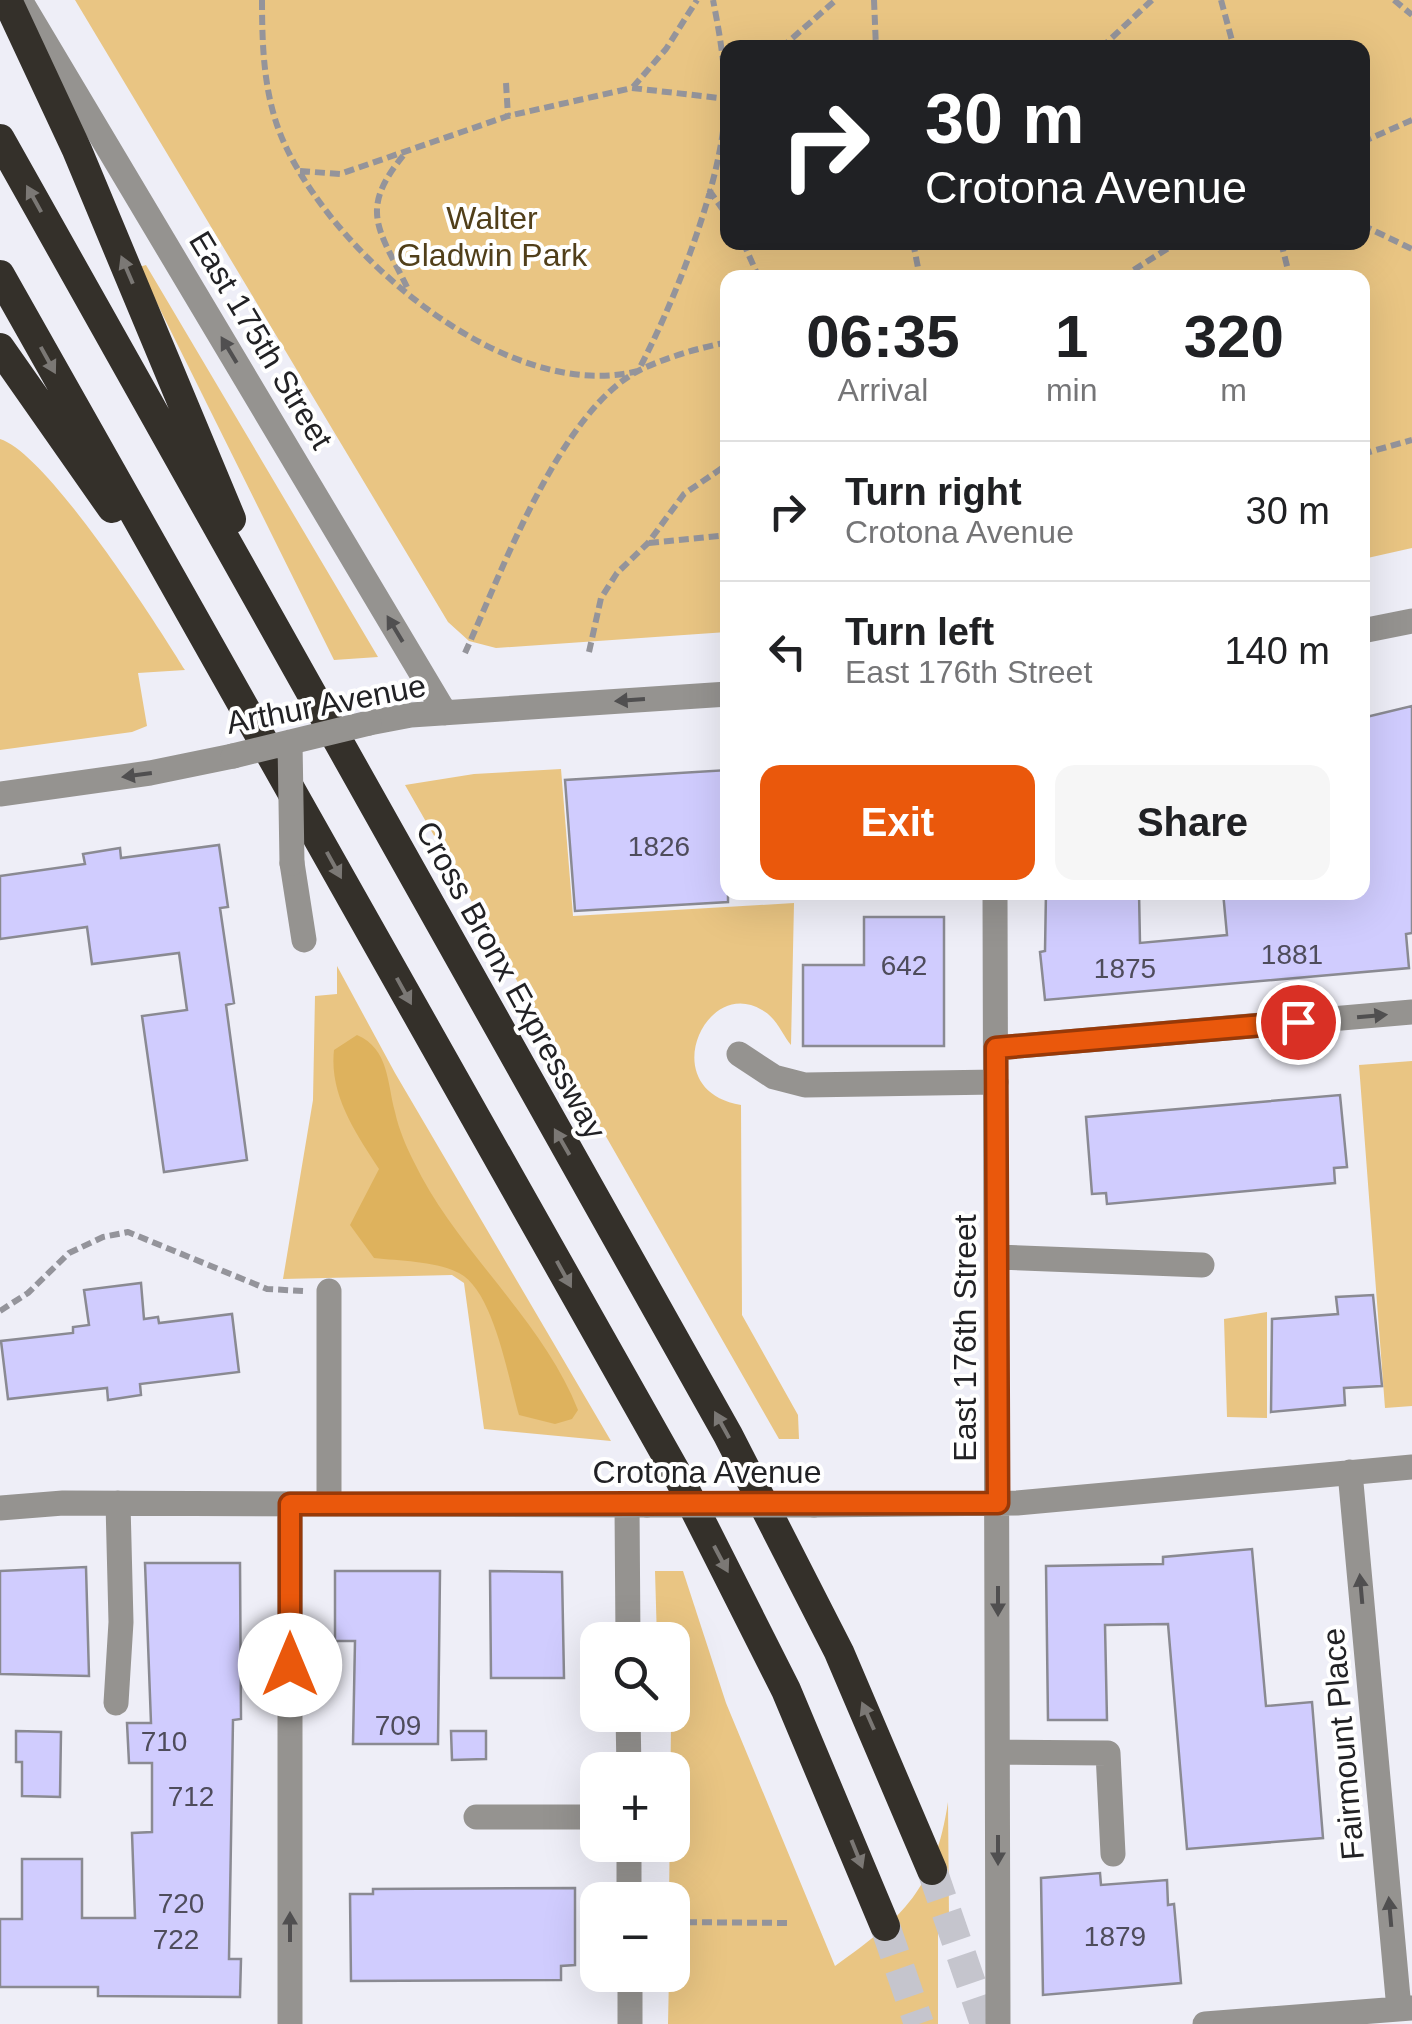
<!DOCTYPE html>
<html lang="en">
<head>
<meta charset="utf-8">
<style>
  :root { --surface:#fff; --page:#f6f6f6; --text:#202124; --muted:#757577; --line:#e0e0e0; --accent:#ea580c }
  body { margin:0; font-family:Arial,sans-serif; background:var(--page); color:var(--text); height:100vh; display:flex; flex-direction:column; font-size:38px; white-space:nowrap }
  * { box-sizing:border-box; margin:0 }
  p { font-size:32px; color:var(--muted) }
  .icon { flex:none; width:55px; height:55px; fill:none; stroke:currentColor; stroke-width:2; stroke-linecap:round; stroke-linejoin:round }
  .map { position:relative; flex:1; overflow:hidden }
  .drawer { position:absolute; left:720px; top:270px; width:650px; height:630px; display:flex; flex-direction:column; background:var(--surface); border-radius:20px; box-shadow:0 10px 40px #0002 }
  .drawer>* { flex:none }
  .banner { position:absolute; left:720px; top:40px; width:650px; height:210px; border-radius:20px; box-shadow:0 10px 40px #0002; background:#202124; color:#fff; overflow:hidden }
  .fabs { position:absolute; left:580px; top:1622px; display:grid; gap:20px }
  .fabs a { display:grid; place-items:center; width:110px; height:110px; border-radius:20px; background:var(--surface); box-shadow:0 10px 40px #0002; font-size:50px }
  .pin { position:absolute; display:grid; place-items:center; width:85px; height:85px; color:#fff; margin:-42px; border:5px solid #fff; border-radius:50%; box-shadow:0 2px 10px #0007 }
  .me { position:absolute; width:110px; margin:-55px; rotate:0deg; stroke-linejoin:round; filter:drop-shadow(0 0 8px #0008) }
  .turn { display:flex; align-items:center; gap:35px; height:210px; padding:0 40px; font-size:45px }
  .turn .icon { width:130px; height:130px; stroke-width:2.5 }
  .turn b { display:block; font-size:70px; line-height:85px }
  .eta { display:flex; justify-content:space-evenly; align-items:center; height:170px; text-align:center }
  .eta b { font-size:60px; font-weight:700; line-height:70px }
  .action { display:flex; gap:20px; margin-top:auto; padding:20px 40px }
  .action a { flex:1; height:115px; border-radius:20px; background:var(--accent); color:#fff; font-size:40px; font-weight:700; line-height:115px; text-align:center }
  .action a+a { background:var(--page); color:var(--text) }
  ul { padding:0; list-style:none }
  li { display:flex; align-items:center; gap:30px; height:140px; padding:0 40px; border-top:2px solid var(--line) }
  li div { flex:1 }
  li b { display:block; font-size:38px }
  li em { font-style:normal }
  .map>svg:first-child { display:block }
  .green { fill:#e9c583; fill-rule:evenodd }
  .forest { fill:#deb25d }
  .building { fill:#d0ccfe; stroke:#8a8a92; stroke-width:2.5 }
  .lines { fill:none; stroke-linecap:round; stroke-linejoin:round }
  .highway-tunnel { stroke:#c5c5cd; stroke-width:30; stroke-dasharray:30 15; stroke-linecap:butt }
  .path { stroke:#94949b; stroke-width:6; stroke-dasharray:10 5; stroke-linecap:butt }
  .minor { stroke:#959390; stroke-width:25 }
  .highway { stroke:#34302a; stroke-width:30 }
  .minor-bridge { stroke:#959390; stroke-width:25 }
  .oneway { fill:#7b7875 }
  .oneway2 { fill:#504f50 }
  .route-casing { stroke:#983908; stroke-width:25 }
  .route { stroke:#ea580c; stroke-width:18 }
  .labels { text-anchor:middle; dominant-baseline:central; stroke-width:8; stroke-linejoin:round; paint-order:stroke }
  .number-label { font-size:28px; fill:#4e4c5b }
  .park-label { font-size:32px; fill:#513f1a; stroke:#fff }
  .street-label { font-size:32px; fill:#222225; stroke:#fff }
</style>
</head>
<body>
<div class="map">
<svg width="1412" height="2024" viewBox="0 0 1412 2024">
  <rect width="100%" height="100%" fill="#eeeef7"/>
  <path class="green" d="M75,0H1412V548L1363,559L1362,278H728L727,632L496,648L469,641L448,622ZM728,48H1362V242H728Z
    M146,265L378,657L334,660L139,267Z
    M0,439C47,453 156,623 185,670L138,673L147,726L132,732L0,750Z
    M561,769L573,916L794,903L791,1045C783,1036 777,1018 762,1010C705,975 654,1091 741,1105L742,1315L798,1415L799,1439H779L405,785L474,774Z
    M337,966L395,1073L611,1441L484,1429L464,1283L452,1275L283,1279L313,1100L315,996L337,994Z
    M1412,1061V1406L1385,1408L1359,1065Z
    M1267,1312V1418L1227,1417L1224,1319Z
    M655,1571H683L726,1703L835,1966C904,1917 935,1888 948,1802L949,1918L938,1919V2024H668L669,1975H672V1900H669L672,1640H657Z"/>
  <path class="forest" d="M357,1035C389,1049 387,1082 395,1112C399,1130 406,1146 414,1162C456,1250 543,1320 578,1410L572,1419L555,1424L519,1415C508,1378 494,1291 459,1273C435,1261 400,1261 374,1258L350,1225L379,1169C356,1133 329,1095 334,1050Z"/>
  <path class="building" d="M1412,706V933L1406,934L1409,968L1045,1000L1040,952L1045,951L1046,892H1139L1140,943L1227,935L1223,892H1362V718Z
    M728,770V902L575,911L565,780Z
    M219,845L228,907L220,908L234,1003L226,1005L247,1160L164,1172L142,1016L187,1010L179,953L92,964L87,927L0,939V876L85,864L83,854L120,848L121,858Z
    M864,917H944V1046H803V965H864Z
    M1340,1095L1347,1167L1334,1168L1335,1183L1107,1204L1106,1193L1092,1194L1086,1117Z
    M141,1283L144,1319L158,1317L159,1323L232,1314L239,1372L140,1384L141,1395L108,1400L107,1388L8,1399L1,1341L73,1333V1327L89,1325L84,1290Z
    M1373,1295L1382,1386L1344,1388L1345,1405L1271,1412L1272,1319L1338,1314L1336,1297Z
    M1252,1549L1266,1706L1312,1702L1323,1838L1187,1849L1168,1624L1105,1625L1107,1720H1048L1046,1566L1163,1564V1557Z
    M145,1563H240L241,1719L233,1720L229,1959H241L240,1997L98,1996V1987H0V1919H22V1859H82V1918H135L132,1833L152,1832V1763H129L127,1723H151Z
    M86,1567L89,1676L0,1674V1571Z
    M335,1571H440L438,1744H353L355,1641H335Z
    M490,1571L562,1572L564,1678H491Z
    M16,1731L61,1732L60,1797L22,1796V1762H16Z
    M451,1731H486V1759L452,1760Z
    M1100,1873L1101,1885L1167,1880L1168,1905L1174,1904L1181,1983L1043,1995L1041,1878Z
    M575,1888V1965L561,1966V1980L351,1981L350,1894H373V1889Z"/>
  <g class="lines">
    <path class="highway-tunnel" d="M932,1870L985,2024
      M885,1926L919,2024"/>
    <path class="path" d="M262,0C262,50 264,103 287,149C340,259 508,404 638,371C673,305 716,197 724,123C728,82 721,40 713,0
      M874,0L876,48
      M1221,0L1234,48
      M1394,0L1412,15
      M781,48L836,0
      M1101,48L1152,0
      M506,83L508,116
      M633,87L666,49L697,0
      M1362,142L1412,120
      M300,171L340,174L508,116L632,88L728,99
      M709,190L728,217
      M1362,225L1412,249
      M743,242L759,278
      M913,242L920,278
      M1281,242L1290,278
      M1121,278L1178,242
      M407,287C377,226 358,209 407,151
      M1362,454L1412,440
      M649,543L728,535
      M589,652L601,598L617,573L648,543L684,494L728,464
      M465,653C501,574 560,410 640,370C667,357 699,348 728,342
      M0,1311L28,1293L69,1253L103,1237L128,1232L267,1289L303,1291
      M672,1922L787,1923"/>
    <path class="minor" d="M20,0L445,713
      M1362,631L1412,621
      M369,723L411,715L728,694
      M0,794L150,773L233,756
      M292,863L304,940
      M995,892L998,2024
      M996,1048L1412,1012
      M739,1054L774,1077L805,1085L996,1082
      M997,1257L1202,1265
      M329,1291V1504
      M1350,1472L1399,2009
      M290,1504V2024
      M627,1505L628,1640
      M814,1505L1017,1503L1412,1467
      M0,1508L63,1503L647,1505
      M116,1703L121,1622L118,1503
      M628,1715L629,1770
      M998,1752L1108,1753L1113,1854
      M476,1817H598
      M629,1845V1900
      M630,1975V2024
      M1205,2024L1412,2008"/>
    <path class="highway" d="M7,0L77,150L231,519
      M0,139L728,1435L839,1652L932,1870
      M0,275L678,1476L786,1690L885,1926
      M0,348L112,508"/>
    <path class="minor-bridge" d="M290,742L292,863
      M233,756L369,723
      M647,1505H814"/>
  </g>
  <defs><path id="oneway-solid" d="M-6-.8H1V-3.2L6.5 0L1 3.2V.8H-6Z" transform="scale(2.5)"/></defs>
  <g class="oneway">
    <use href="#oneway-solid" transform="translate(34 199) rotate(-119)"/>
    <use href="#oneway-solid" transform="translate(127 270) rotate(-113)"/>
    <use href="#oneway-solid" transform="translate(48 360) rotate(61)"/>
    <use href="#oneway-solid" transform="translate(334 865) rotate(61)"/>
    <use href="#oneway-solid" transform="translate(404 991) rotate(61)"/>
    <use href="#oneway-solid" transform="translate(562 1142) rotate(-120)"/>
    <use href="#oneway-solid" transform="translate(564 1274) rotate(61)"/>
    <use href="#oneway-solid" transform="translate(722 1425) rotate(-119)"/>
    <use href="#oneway-solid" transform="translate(721 1559) rotate(62)"/>
    <use href="#oneway-solid" transform="translate(868 1716) rotate(-114)"/>
    <use href="#oneway-solid" transform="translate(857 1854) rotate(68)"/>
  </g>
  <g class="oneway2">
    <use href="#oneway-solid" transform="translate(229 350) rotate(-121)"/>
    <use href="#oneway-solid" transform="translate(395 629) rotate(-121)"/>
    <use href="#oneway-solid" transform="translate(630 700) rotate(176)"/>
    <use href="#oneway-solid" transform="translate(137 775) rotate(172)"/>
    <use href="#oneway-solid" transform="translate(1372 1016) rotate(-5)"/>
    <use href="#oneway-solid" transform="translate(1361 1589) rotate(-95)"/>
    <use href="#oneway-solid" transform="translate(998 1601) rotate(90)"/>
    <use href="#oneway-solid" transform="translate(998 1850) rotate(90)"/>
    <use href="#oneway-solid" transform="translate(1390 1912) rotate(-95)"/>
    <use href="#oneway-solid" transform="translate(290 1927) rotate(-90)"/>
  </g>
  <g class="lines">
    <defs>
      <path id="route" d="M290,1665V1504L998,1503L996,1048L1298,1022"/>
    </defs>
    <use href="#route" class="route-casing"/>
    <use href="#route" class="route"/>
  </g>
  <g class="labels">
    <g class="number-label">
      <text x="659" y="846">1826</text>
      <text x="1292" y="954">1881</text>
      <text x="904" y="965">642</text>
      <text x="1125" y="968">1875</text>
      <text x="398" y="1725">709</text>
      <text x="164" y="1741">710</text>
      <text x="191" y="1796">712</text>
      <text x="181" y="1903">720</text>
      <text x="1115" y="1936">1879</text>
      <text x="176" y="1939">722</text>
    </g>
    <g class="park-label">
      <text x="492" y="218">Walter<tspan x="492" dy="37">Gladwin Park</tspan></text>
    </g>
    <g class="street-label">
      <text transform="translate(261 340) rotate(59)">East 175th Street</text>
      <text transform="translate(326 704) rotate(-11)">Arthur Avenue</text>
      <text transform="translate(511 980) rotate(61)">Cross Bronx Expressway</text>
      <text transform="translate(965 1338) rotate(-90)">East 176th Street</text>
      <text x="707" y="1472">Crotona Avenue</text>
      <text transform="translate(1343 1744) rotate(-95)">Fairmount Place</text>
    </g>
  </g>
</svg>
<div class="fabs">
<a><svg class="icon" aria-label="search" viewBox="0 0 24 24"><circle cx="10" cy="10" r="6"/><path d="M15 15l6 6"/></svg></a>
<a>+</a>
<a>−</a>
</div>
<div class="pin" style="left:1298px;top:1022px;background:#d93025"><svg class="icon" aria-label="arrive" viewBox="0 0 24 24"><path d="M6 21V4h12l-3 4 3 4H6"/></svg></div>
<svg class="me" style="left:290px;top:1665px" viewBox="-20 -20 40 40"><circle r="19" fill="#fff"/><path d="M0-13L10 11 0 6-10 11z" fill="#ea580c"/></svg>
<div class="banner">
<div class="turn"><svg class="icon" aria-label="right" viewBox="0 0 24 24"><path d="M7 20v-9h11M14 6l5 5-5 5"/></svg><div><b>30 m</b>Crotona Avenue</div></div>
</div>
<section class="drawer">
<div class="eta">
<div><b>06:35</b><p>Arrival</p></div>
<div><b>1</b><p>min</p></div>
<div><b>320</b><p>m</p></div>
</div>
<ul>
<li><svg class="icon" aria-label="right" viewBox="0 0 24 24"><path d="M7 20v-9h11M14 6l5 5-5 5"/></svg><div><b>Turn right</b><p>Crotona Avenue</p></div><em>30 m</em></li>
<li><svg class="icon" aria-label="left" viewBox="0 0 24 24"><path d="M17 20v-9H6M10 6l-5 5 5 5"/></svg><div><b>Turn left</b><p>East 176th Street</p></div><em>140 m</em></li>
</ul>
<div class="action"><a>Exit</a><a>Share</a></div>
</section>
</div>
</body>
</html>
